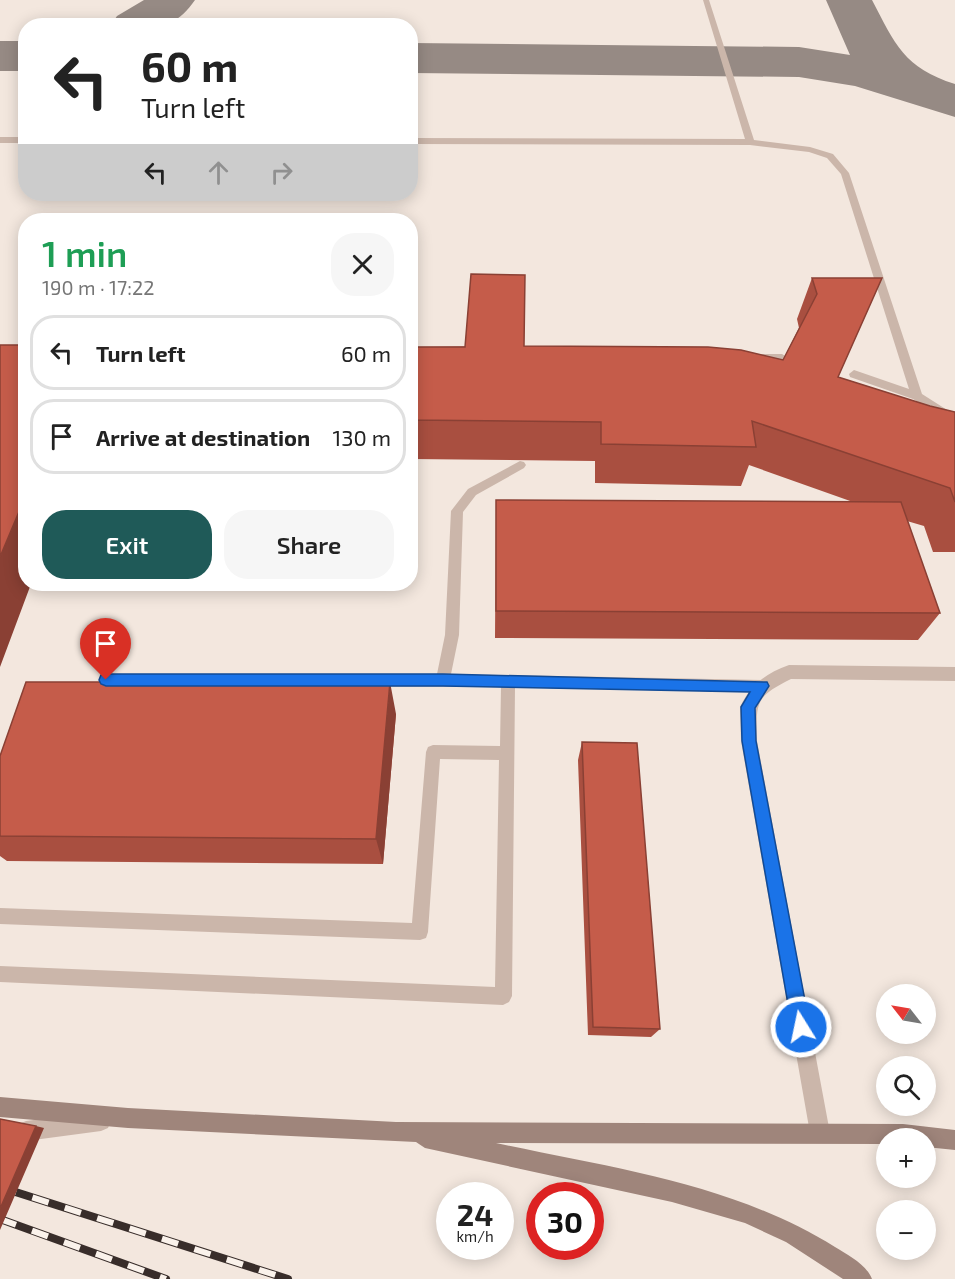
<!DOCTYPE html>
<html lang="en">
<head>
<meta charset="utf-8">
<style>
  :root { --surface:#fff; --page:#f6f6f6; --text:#222; --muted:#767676; --line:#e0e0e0; --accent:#1f5a58 }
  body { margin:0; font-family:"Exo 2",sans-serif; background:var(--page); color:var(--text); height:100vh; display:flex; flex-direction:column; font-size:22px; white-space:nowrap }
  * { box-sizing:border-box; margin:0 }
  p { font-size:20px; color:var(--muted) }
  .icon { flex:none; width:33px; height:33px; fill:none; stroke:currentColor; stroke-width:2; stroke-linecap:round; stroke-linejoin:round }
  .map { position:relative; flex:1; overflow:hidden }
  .side { position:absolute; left:18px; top:213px; width:400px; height:378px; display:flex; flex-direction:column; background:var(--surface); border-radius:24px; box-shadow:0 3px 15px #0003 }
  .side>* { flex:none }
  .banner { position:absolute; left:18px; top:18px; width:400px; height:183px; border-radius:24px; box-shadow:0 3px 15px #0003; background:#fff; color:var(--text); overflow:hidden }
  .needle { width:39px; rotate:301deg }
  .controls { position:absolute; left:876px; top:984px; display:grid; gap:12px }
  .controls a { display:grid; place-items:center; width:60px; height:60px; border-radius:50%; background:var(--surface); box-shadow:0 3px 15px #0003; font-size:30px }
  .speed { position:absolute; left:436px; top:1182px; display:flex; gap:12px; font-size:30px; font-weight:700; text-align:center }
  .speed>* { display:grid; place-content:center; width:78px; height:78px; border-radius:50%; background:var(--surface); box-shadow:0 3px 15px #0003; line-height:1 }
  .speed small { font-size:15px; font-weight:400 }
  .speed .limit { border:9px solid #d22; background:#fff; color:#111 }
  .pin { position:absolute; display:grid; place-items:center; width:51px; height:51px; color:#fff; margin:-62px -26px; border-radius:50% 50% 50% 0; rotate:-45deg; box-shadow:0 0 6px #0007 }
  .pin .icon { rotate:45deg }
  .me { position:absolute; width:66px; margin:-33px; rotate:350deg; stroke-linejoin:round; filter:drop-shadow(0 0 4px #0008) }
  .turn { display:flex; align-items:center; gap:21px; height:126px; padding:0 24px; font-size:27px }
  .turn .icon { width:78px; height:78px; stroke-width:2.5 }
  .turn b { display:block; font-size:42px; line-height:51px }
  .lanes { display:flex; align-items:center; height:57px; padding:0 24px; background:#0003; justify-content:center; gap:30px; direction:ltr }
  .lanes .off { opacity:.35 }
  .round { display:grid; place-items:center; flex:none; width:63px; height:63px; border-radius:24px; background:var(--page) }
  .head { display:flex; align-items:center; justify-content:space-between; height:102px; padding:0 24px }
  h1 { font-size:36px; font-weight:600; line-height:45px; color:#1e9e55 }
  .action { display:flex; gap:12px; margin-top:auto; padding:12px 24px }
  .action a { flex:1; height:69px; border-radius:24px; background:var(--accent); color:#fff; font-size:24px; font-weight:600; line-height:69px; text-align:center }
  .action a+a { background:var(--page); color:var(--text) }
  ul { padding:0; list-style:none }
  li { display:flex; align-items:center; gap:18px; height:75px; margin:0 12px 9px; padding:0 12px; border:3px solid var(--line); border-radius:24px }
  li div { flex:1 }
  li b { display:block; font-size:22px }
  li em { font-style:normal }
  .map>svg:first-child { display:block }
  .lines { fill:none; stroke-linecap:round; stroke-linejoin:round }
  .taxiway { fill:#968a84; fill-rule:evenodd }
  .lane { fill:#cbb6aa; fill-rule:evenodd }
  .street { fill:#cbb6aa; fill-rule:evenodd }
  .secondary { fill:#9f857b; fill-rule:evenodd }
  .rail-casing { stroke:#382d2a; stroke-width:8 }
  .rail { stroke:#faf2eb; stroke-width:6; stroke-dasharray:17; stroke-linecap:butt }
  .wall { fill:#a94f40 }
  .shaded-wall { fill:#8a4034 }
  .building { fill:#c55c4a; stroke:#8a4034; stroke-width:1.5 }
  .route { fill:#1a73e8; stroke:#114b97; stroke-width:1.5 }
</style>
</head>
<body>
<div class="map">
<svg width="955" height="1279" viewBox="0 0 955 1279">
  <rect width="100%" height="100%" fill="#f3e7de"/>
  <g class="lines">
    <path class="taxiway" d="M144,0H195C171,35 149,26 110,26L117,16Z
      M826,0H872C895,44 904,68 955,84V117L855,86L799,77L411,73V43L799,47L850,55Z
      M0,41H26V71H0Z"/>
    <path class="lane" d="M703,0H709L754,140L810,147L833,154L849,173L922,394L955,415V424L913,399L850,377L849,374L854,370L909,389L841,174L827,158L809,152L750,145L411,144V138L745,139Z
      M0,137H26V143H0Z
      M753,354H782L787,357L782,360L749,359V355Z
      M520,461L524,462L526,465L524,468L476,495L463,512L459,635L451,674L762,680L767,682L769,686L767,690L762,692L515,687L512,996L509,1002L503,1005L0,982V966L495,987L499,760L440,759L428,932L426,938L420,940L0,924V908L412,923L426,752L428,747L433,745L500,746L501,687L106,686L101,684L99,680L101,676L106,674H437L445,635L451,511L468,489Z"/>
    <path class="street" d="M789,665L955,667V681L791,679C755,697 756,702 757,741L830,1133L827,1140L820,1143L813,1140L810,1133L741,741L740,707C751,684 765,674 789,665Z
      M101,1111L108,1114L111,1121L108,1128L101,1131L26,1141L19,1138L16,1131L19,1124L26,1121Z"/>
    <path class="secondary" d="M0,1097L128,1108L396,1122L903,1124L955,1130V1150L926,1147V1138H886V1144L496,1143C612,1168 732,1183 835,1247C848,1255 866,1264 872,1279H843L786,1242L745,1223L672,1202L425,1148L416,1142L128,1128L0,1117Z"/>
    <defs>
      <path id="rail" d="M0,1187L288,1279
        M0,1219L166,1279"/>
    </defs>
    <use href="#rail" class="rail-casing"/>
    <use href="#rail" class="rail"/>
  </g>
  <path class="wall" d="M812,278H882L838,377L930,406L955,412V552H933L924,526L907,521L940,613L918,640L495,638L496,500L853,502L749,465L741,486L595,483V461L411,459V347L524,346L783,360L799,328L797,319Z
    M396,714L383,864L7,861L0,856V756Z
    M582,742L660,1029L651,1037L588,1035L578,760Z"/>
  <path class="shaded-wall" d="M26,495V584H31L0,667V557Z
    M390,682L396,714L383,864L376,839Z
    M36,1126L44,1128L0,1230V1209Z"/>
  <path class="building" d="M471,274L525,275L524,346L708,347L741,350L783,360L817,294L812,278H882L838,377L930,406L955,412V502L950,488L752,421L756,447L601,444V422L411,420V347H465Z
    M0,345H26V495L0,557Z
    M496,500L901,502L940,613L496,611Z
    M26,682H390L376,839L0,836V756Z
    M582,742L637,743L660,1029L593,1027Z
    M0,1119L36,1126L0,1209Z"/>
  <path class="route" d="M106,674H443L767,682L769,686L755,708L756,741L810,1027L807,1033L801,1036L795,1033L792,1027L742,741L741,707L750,692L443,686H106L101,684L99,680L101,675Z"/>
</svg>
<div class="controls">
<a><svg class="needle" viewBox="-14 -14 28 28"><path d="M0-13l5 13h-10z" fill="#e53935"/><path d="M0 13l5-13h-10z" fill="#767676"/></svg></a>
<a><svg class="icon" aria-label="search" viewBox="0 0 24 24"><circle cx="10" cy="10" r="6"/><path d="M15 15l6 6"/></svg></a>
<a>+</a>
<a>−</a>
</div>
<div class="speed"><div>24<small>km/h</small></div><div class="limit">30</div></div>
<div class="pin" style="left:106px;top:680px;background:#d93025"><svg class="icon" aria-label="arrive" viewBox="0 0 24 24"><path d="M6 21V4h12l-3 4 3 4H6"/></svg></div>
<svg class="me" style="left:801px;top:1027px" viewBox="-20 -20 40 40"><circle r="17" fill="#1a73e8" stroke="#fff" stroke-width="3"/><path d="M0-11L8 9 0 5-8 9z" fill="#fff"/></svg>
<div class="banner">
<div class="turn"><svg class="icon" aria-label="left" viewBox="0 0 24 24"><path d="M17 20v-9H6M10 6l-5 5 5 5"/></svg><div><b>60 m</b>Turn left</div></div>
<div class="lanes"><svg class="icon" aria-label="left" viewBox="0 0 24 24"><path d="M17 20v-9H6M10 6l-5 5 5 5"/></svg><svg class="icon off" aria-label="ahead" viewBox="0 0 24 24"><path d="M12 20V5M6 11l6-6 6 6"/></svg><svg class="icon off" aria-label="right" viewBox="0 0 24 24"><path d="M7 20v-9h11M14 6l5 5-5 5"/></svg></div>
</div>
<section class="side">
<div class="head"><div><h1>1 min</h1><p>190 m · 17:22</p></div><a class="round"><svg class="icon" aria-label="close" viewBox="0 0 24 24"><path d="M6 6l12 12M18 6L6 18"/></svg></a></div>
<ul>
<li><svg class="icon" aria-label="left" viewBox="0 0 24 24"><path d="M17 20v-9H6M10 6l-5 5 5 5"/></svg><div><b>Turn left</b></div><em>60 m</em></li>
<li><svg class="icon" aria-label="arrive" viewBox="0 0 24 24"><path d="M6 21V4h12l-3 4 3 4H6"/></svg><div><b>Arrive at destination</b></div><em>130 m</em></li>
</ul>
<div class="action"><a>Exit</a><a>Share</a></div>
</section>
</div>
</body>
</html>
